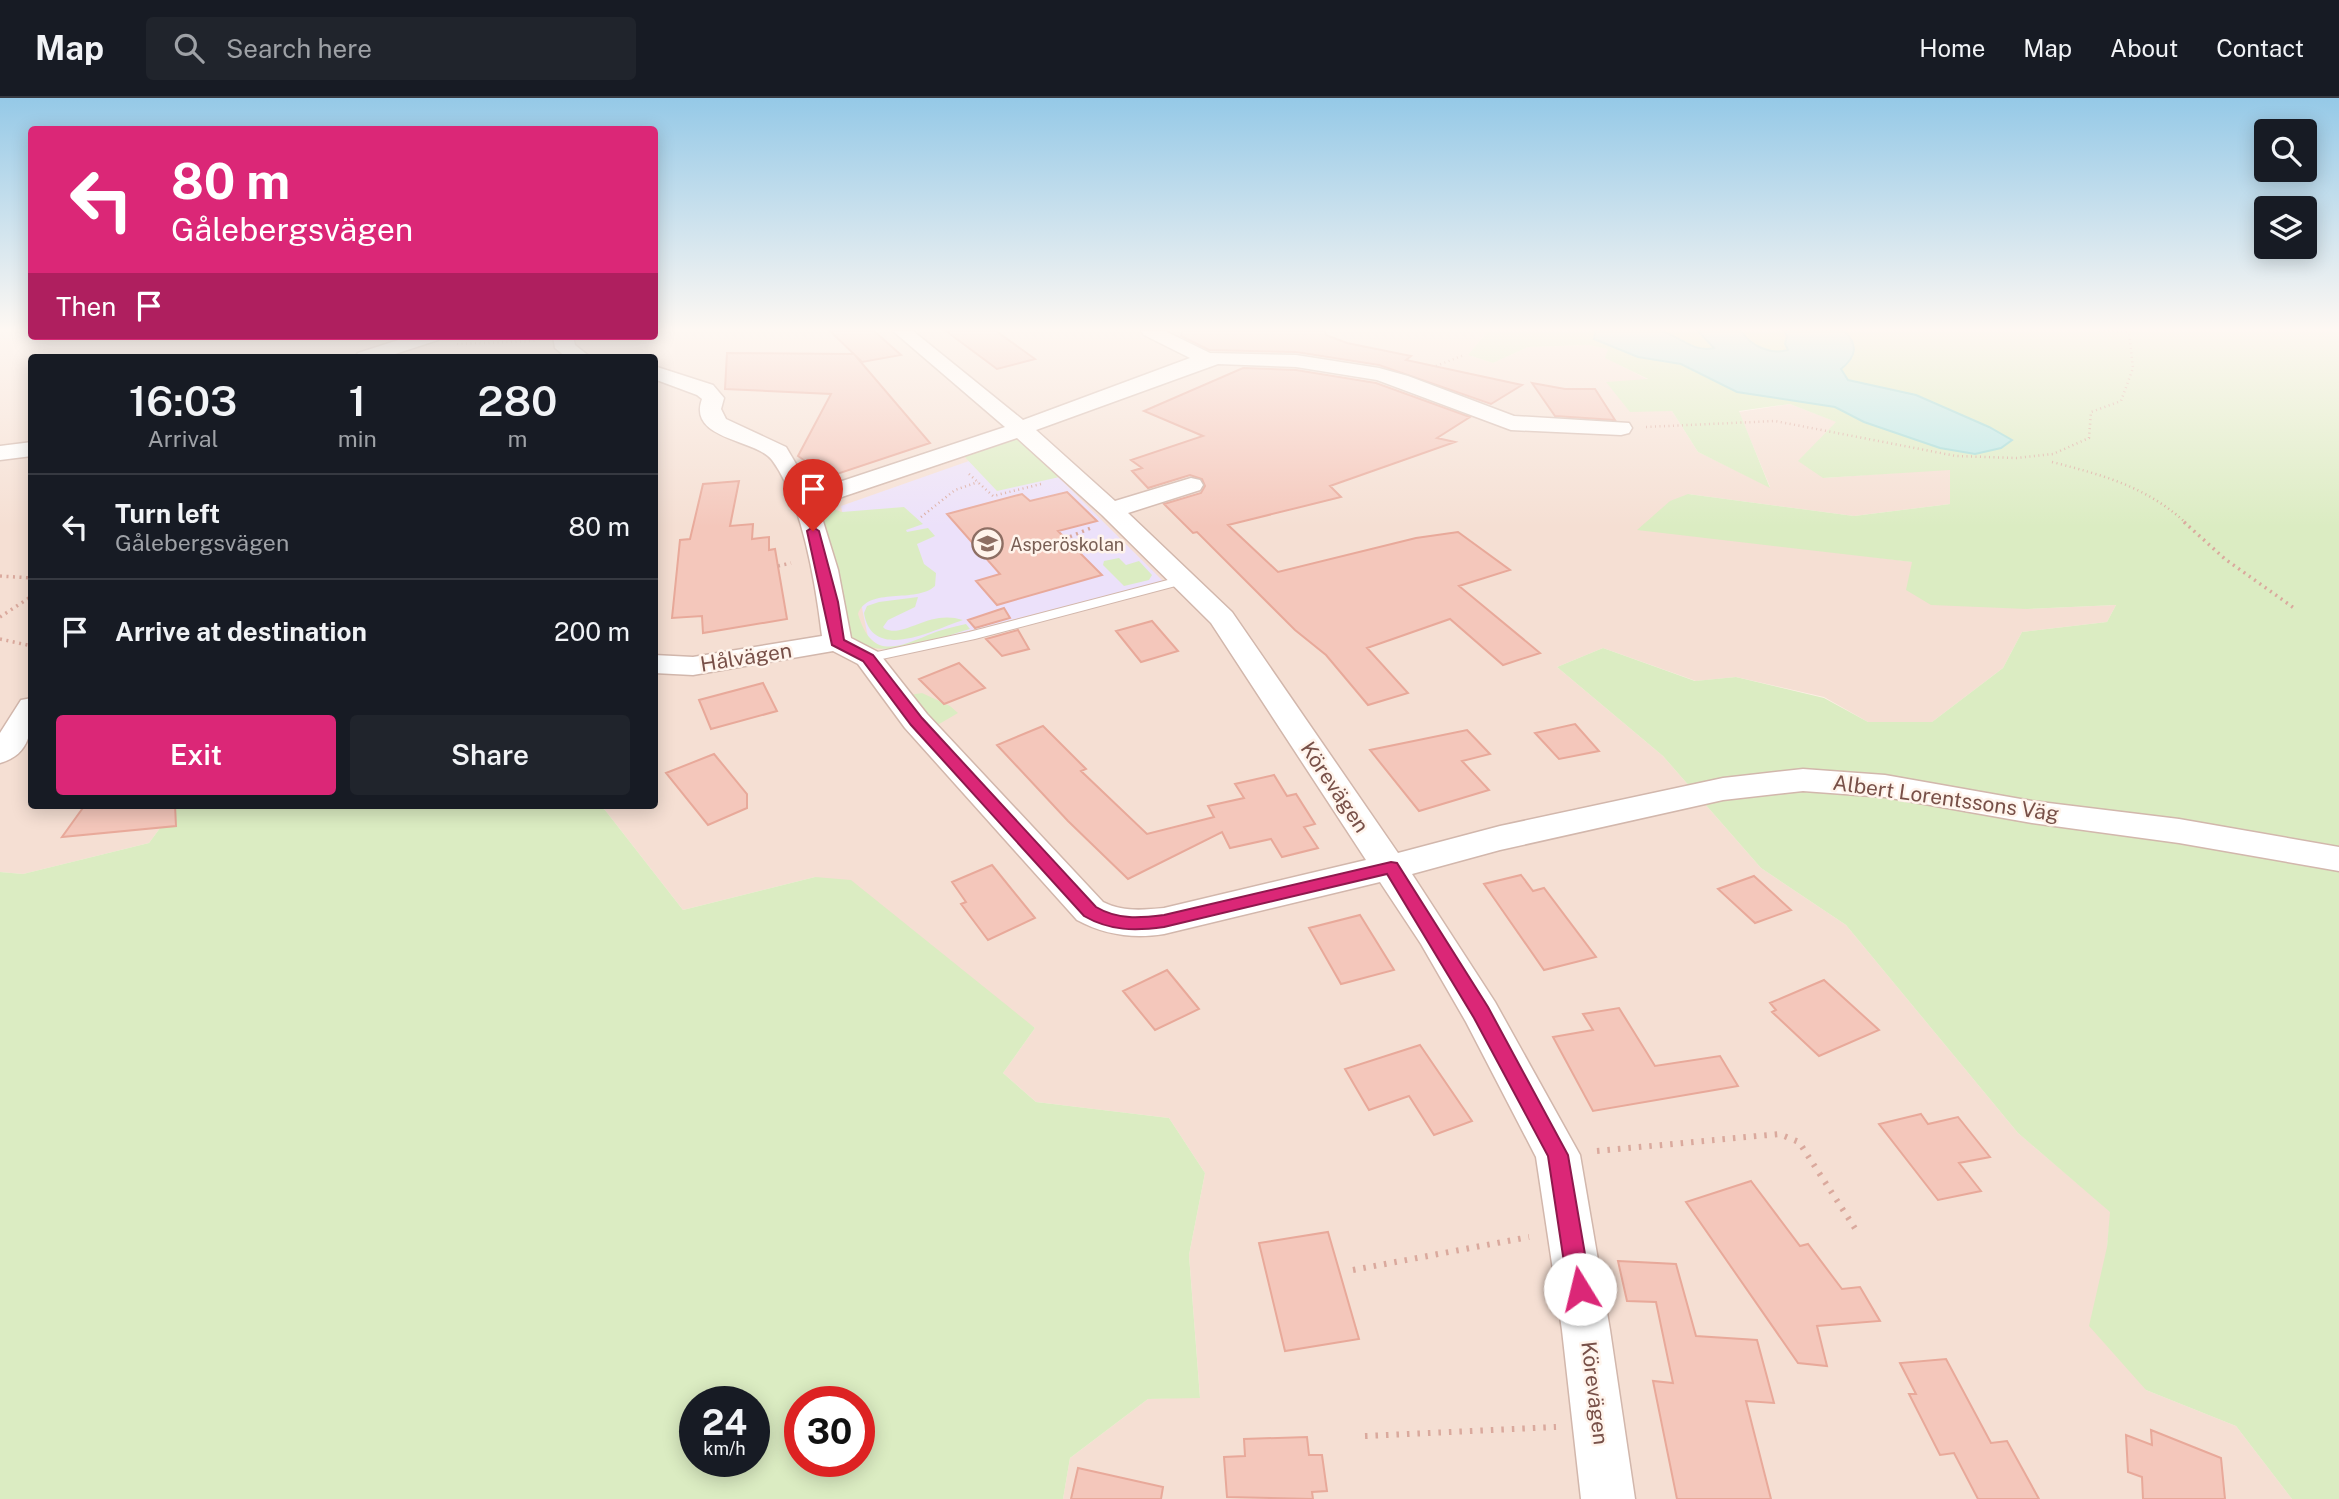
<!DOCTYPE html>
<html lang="en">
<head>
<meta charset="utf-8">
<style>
  :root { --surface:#171b24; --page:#20242c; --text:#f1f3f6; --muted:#9ea1a6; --line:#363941; --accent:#db2777 }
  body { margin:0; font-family:"Public Sans",sans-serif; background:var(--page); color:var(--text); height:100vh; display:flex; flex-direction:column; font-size:26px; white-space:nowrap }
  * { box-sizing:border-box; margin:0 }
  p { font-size:23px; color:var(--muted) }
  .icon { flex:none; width:38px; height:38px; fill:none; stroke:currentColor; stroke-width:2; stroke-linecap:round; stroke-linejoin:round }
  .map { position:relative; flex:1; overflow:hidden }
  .details { position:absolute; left:28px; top:256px; width:630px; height:455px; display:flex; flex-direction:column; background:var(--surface); border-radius:7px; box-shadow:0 4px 18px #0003 }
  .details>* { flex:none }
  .guide { position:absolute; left:28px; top:28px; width:630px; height:214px; border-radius:7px; box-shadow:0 4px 18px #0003; background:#db2777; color:#fff; overflow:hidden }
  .fabs { position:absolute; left:2254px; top:21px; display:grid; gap:14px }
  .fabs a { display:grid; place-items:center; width:63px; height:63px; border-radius:7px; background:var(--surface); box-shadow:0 4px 18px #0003; font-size:35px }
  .speed { position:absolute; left:679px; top:1288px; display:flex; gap:14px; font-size:35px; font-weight:700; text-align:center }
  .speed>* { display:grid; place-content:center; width:91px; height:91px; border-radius:50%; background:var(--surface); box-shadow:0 4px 18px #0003; line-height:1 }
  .speed small { font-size:18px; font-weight:400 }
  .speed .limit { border:10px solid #d22; background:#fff; color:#111 }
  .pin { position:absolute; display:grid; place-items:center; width:60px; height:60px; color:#fff; margin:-72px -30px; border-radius:50% 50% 50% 0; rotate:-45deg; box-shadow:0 0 7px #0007 }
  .pin .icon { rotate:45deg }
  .me { position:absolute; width:77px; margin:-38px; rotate:351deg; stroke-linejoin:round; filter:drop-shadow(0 0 5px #0008) }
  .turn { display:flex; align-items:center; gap:24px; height:147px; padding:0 28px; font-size:32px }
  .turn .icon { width:91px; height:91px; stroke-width:2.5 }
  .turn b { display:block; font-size:49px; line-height:60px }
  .then { display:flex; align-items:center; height:66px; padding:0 28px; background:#0003; gap:14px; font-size:26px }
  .eta { display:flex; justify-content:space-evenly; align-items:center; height:119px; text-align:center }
  .eta b { font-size:42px; font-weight:600; line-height:49px }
  .primary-button { display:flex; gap:14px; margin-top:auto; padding:14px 28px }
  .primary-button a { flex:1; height:80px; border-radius:7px; background:var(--accent); color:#fff; font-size:28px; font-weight:600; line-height:80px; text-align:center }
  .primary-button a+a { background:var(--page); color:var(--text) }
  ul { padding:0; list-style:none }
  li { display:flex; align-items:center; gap:21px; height:105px; padding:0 28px; border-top:2px solid var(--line) }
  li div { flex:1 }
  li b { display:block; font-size:26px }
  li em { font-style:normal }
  header { display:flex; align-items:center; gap:42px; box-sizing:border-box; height:98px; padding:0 35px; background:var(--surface); border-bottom:2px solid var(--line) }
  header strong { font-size:33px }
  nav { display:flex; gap:38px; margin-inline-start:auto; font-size:24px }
  .search { width:490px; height:63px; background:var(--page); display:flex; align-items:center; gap:18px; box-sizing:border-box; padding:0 24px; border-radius:7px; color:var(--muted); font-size:26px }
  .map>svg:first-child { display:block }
  .residential { fill:#f5dfd3 }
  .education { fill:#ece1fa }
  .green { fill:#dbecc2; fill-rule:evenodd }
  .water { fill:#b8e8e6; stroke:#9ddbd8; stroke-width:2 }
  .building { fill:#f4c7bb; stroke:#e8a99a; stroke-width:2 }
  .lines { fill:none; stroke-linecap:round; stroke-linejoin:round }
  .service-casing { stroke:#d2b7ac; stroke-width:2 }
  .minor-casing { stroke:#d2b7ac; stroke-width:3 }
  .path-far2 { stroke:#daa99d; stroke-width:2.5; stroke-dasharray:1 3.5; stroke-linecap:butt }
  .path-far1 { stroke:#daa99d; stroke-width:3.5; stroke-dasharray:2 4.5; stroke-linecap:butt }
  .path { stroke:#daa99d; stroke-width:6; stroke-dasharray:2.5 8; stroke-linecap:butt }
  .service { fill:#fff; fill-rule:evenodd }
  .minor { fill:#fff; fill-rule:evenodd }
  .route { fill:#db2777; stroke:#8e194d; stroke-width:2 }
  .labels { text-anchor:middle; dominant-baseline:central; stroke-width:5; stroke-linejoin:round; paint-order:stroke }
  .far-education-label { font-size:18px; fill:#785e54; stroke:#fff4ec; text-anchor:start }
  .street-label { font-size:21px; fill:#785048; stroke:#fff4ec }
</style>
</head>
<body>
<header>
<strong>Map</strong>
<div class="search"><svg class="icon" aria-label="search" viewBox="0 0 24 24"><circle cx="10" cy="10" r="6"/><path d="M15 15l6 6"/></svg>Search here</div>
<nav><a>Home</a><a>Map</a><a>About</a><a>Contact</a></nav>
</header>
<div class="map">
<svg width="2339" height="1401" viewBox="0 0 2339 1401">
  <rect width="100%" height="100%" fill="#fdefe5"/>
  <path class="residential" d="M0,233H31L32,238H654L655,233H1488L1468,257L1493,265L1528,249L1589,247L1609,251L1606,260L1649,282L1619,285L1672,313L1698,354L1770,389L1739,314L1790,306L1837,324L1824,380L1950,371V406L1854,418L1688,396L1866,458L1913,464L2027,511L2116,507L2107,524L2022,534L2003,570L1932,624H1868L1824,599L1736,579L1696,583L1603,550L1557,569L1663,658L1761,770L1846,827L2018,1035L2111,1114L2107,1149L2146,1292L2236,1328L2292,1401H1063L1070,1360L1148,1301L1200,1299L1189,1157L1205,1075L1169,1020L1036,1004L1003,975L1035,930L815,779L683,812L605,712L597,707H654V259H32V707H177L149,745L23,776L0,774Z"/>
  <path class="education" d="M1023,344L1163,483L887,554L868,539L841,408Z"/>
  <path class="green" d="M1488,233H1595V241L1638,259L1681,266L1714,281L1780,299L1835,309L1864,324L1989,329L1916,297L1848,282L1840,271L1852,240L1844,233H2339V1401H2292L2236,1328L2146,1292L2089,1228L2107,1149L2110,1114L2018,1035L1846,827L1761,770L1663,658L1557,569L1603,550L1695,583L1736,579L1824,600L1868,624H1932L2003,570L2022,534L2107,524L2116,507L2027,511L1931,507L1906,492L1912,464L1637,432L1670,403L1688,396L1854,418L1950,406V372L1823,380L1798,363L1836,324L1790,306L1739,313L1770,390L1698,354L1672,313L1630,314L1606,284L1648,281L1605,260L1608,251L1589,247L1528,249L1493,265L1468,257Z
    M1661,233H1698L1715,250C1695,253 1678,243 1661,233Z
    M1741,233H1784L1787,238L1789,252C1770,257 1751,248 1741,233Z
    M1019,338L1064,378L997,393L962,356Z
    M834,398L823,408L842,414L904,409L923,426L906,432L907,434L928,430L935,438L917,446L924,466L936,475L935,488C916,506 868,488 858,516C871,559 893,552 928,537C940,532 953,529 966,526L970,531C935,541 884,565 851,540L817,409Z
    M1119,460L1126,467L1139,463L1152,477L1149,482L1124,488L1103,467L1104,463Z
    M918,499L915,509L888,522L883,529L885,531C905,540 929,511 963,522C933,532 872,565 864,515L867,508L879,504Z
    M922,595L950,608L958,615L934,629L910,597Z
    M177,707H597L605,712L683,812L815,779L851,782L1035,930L1003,975L1036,1004L1169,1020L1205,1075L1189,1157L1200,1300L1148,1301L1070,1360L1063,1401H0V774L23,776L149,745ZM695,1304H754V1363H695ZM800,1304H859V1363H800Z"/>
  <path class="water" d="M1595,233C1612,233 1647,228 1662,233C1680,239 1694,255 1714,250L1698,233H1741C1751,248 1770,257 1788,252L1785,246L1787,238L1784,233H1844C1859,247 1856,259 1841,271L1848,282L1916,297L1989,329L2012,342L2001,350L1975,356L1940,350L1864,324L1835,309L1737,294L1681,266L1638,259L1594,241Z"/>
  <path class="building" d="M830,233H874L901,257L862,264Z
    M946,233H996L1035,261L997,271Z
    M1182,233H1325L1326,237L1347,245L1411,258L1406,262L1522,287L1491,306L1379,267L1296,254L1209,252L1181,238Z
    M727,255L854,256L930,345L828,379L798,358L831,296L725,291Z
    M1243,270L1296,272L1376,285L1470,319L1437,340L1455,344L1330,388L1341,399L1228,427L1278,474L1416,440L1458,434L1510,472L1459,488L1540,555L1503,567L1450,521L1367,550L1408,595L1368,607L1326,557L1295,532L1197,434L1193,435L1164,406L1201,395L1205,388L1202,381L1190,377L1148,390L1132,373L1142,370L1131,362L1203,338L1144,313Z
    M1532,285L1565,291H1595L1615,322L1555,318Z
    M739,383L730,428L753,426L752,441L769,439V452L775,451L787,521L703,535L702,518L672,520L680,442L690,441L703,386Z
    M1067,394L1097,423L1058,433L1102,477L997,507L976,483L1000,476L947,416L1022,396L1030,403Z
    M1004,510L1010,520L975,530L968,522Z
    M1152,523L1178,553L1141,564L1116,533Z
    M1018,532L1029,551L1002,558L986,541Z
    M959,565L985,590L944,606L919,581Z
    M763,585L777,613L711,631L699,602Z
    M1575,626L1599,653L1559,661L1535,635Z
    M1043,628L1086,671L1081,673L1147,736L1214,719L1208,708L1244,700L1235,686L1274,677L1287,698L1296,696L1315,726L1304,729L1318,750L1282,759L1271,741L1230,750L1222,734L1128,781L1068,723L997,647Z
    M1467,632L1490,656L1462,663L1489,692L1419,713L1370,652Z
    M714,656L747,696V710L708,727L666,675Z
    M85,707H175L176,728L62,739Z
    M992,767L1035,820L988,842L961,806L966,804L952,784Z
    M1521,777L1533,793L1544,790L1596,859L1544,872L1484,786Z
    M1754,778L1791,812L1755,825L1718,791Z
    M1360,817L1394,872L1341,886L1309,830Z
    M1167,872L1199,911L1155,932L1123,893Z
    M1824,882L1879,932L1819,958L1772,914L1776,912L1770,905Z
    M1619,910L1655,968L1720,958L1738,988L1593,1013L1553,939L1593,932L1583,916Z
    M1420,947L1472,1023L1434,1037L1409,998L1369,1012L1345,971Z
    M1921,1016L1928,1026L1958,1019L1990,1059L1959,1065L1981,1093L1938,1102L1879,1026Z
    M1751,1083L1800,1148L1808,1146L1842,1191L1860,1189L1880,1223L1817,1228L1827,1268L1798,1265L1686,1104Z
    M1328,1134L1359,1241L1285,1253L1259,1145Z
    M1618,1163L1676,1166L1696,1238L1757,1242L1774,1305L1746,1303L1771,1401H1677L1653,1283L1673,1285L1656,1204L1627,1203Z
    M1946,1261L1991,1345L2007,1343L2039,1401H1978L1954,1355L1940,1357L1909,1296H1916L1900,1265Z
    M2151,1332L2221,1360L2225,1401H2143L2142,1379L2128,1374L2126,1337L2152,1347Z
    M1307,1339L1309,1357H1322L1327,1393L1312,1394L1313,1401L1227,1399L1224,1359L1245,1358L1244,1341Z
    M1078,1370L1163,1389L1161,1401H1071Z"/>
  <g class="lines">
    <defs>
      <path id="service" d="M1183,478L1189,482L1187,485L975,541L868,564L861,560L863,557L969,534Z"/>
      <path id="minor" d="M893,233H913L1023,322L1190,260L1144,237L1141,233H1165L1210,255L1296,257L1379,270L1408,278L1514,318L1629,325L1632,330L1629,335L1621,337L1511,332L1377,282L1296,269L1218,266L1036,332L1115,403L1191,380L1200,382L1203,387L1200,392L1128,415L1232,514L1398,755L1500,728L1723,680L1803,671L1885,677L2032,703L2179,721L2339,749V773L2179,745L2032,725L1885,699L1803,693L1723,702L1500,752L1412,776L1495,904L1580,1057L1610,1232L1635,1401H1581L1562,1232L1536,1059L1466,924L1421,846L1380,784L1164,836C1133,841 1105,837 1077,822L905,630L858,566L833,553L693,577L654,575V557L693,559L822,538C816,488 802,402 772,362C756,341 687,342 702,301L697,297L654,281V268L713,287L724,300L721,311L726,321L786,349L812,393L1005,329ZM1017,340L1102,417L1211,525L1366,762L1164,810C1142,812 1123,814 1103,804L927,616L878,554L851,540L838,472L818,407Z
        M411,238H441L438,242L386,259H355L358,255Z
        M553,238H573L575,247L590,259H566L555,250Z
        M32,344V358L0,362V348Z
        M32,600C32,628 33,656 0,665V635L21,602Z"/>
    </defs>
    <use href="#service" class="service-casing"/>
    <use href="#minor" class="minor-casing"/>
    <path class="path-far2" d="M2099,233L2129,234
      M457,246L536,243
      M1436,268L1464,257
      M1646,329L1775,323L1956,358L2016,360L2053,356L2089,340L2091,314L2121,303L2133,270L2129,234L2133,233
      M2052,364C2103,377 2147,389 2186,425
      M969,376L993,398L1041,386
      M921,419L955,392L978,384"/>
    <path class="path-far1" d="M2184,424L2225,461L2294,510
      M1052,446L1091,430
      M778,468L791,465
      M0,478L32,480
      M0,519L32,498
      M0,541L32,548"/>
    <path class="path" d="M1597,1053L1779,1036L1799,1044L1858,1135
      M1353,1172L1529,1139
      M1365,1338L1556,1329"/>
    <use href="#service" class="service"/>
    <use href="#minor" class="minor"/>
  </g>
  <linearGradient id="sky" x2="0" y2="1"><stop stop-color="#95c9e7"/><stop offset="0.54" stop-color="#fef8f3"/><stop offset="1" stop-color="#fef8f3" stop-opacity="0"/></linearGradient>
  <rect width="2339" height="429" fill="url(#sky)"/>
  <path class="route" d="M813,429L819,433L838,504L844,542L873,557L922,620L1096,809C1118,822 1140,820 1164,817L1391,764L1397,765L1488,909L1568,1057L1591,1191L1588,1198L1580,1201L1572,1198L1568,1191L1548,1058L1474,920L1387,776L1164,829C1135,833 1110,833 1084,818L911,627L863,563L832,547L807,433Z"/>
  <defs>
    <symbol id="school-ring" viewBox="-11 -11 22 22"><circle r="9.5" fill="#fff4ec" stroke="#8d6e63" stroke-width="1.5"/><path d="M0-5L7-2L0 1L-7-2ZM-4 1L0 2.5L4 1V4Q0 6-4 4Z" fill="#8d6e63"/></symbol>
  </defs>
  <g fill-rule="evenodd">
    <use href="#school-ring" x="970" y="428" width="35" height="35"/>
  </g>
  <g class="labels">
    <g class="far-education-label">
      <text x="1010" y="446">Asperöskolan</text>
    </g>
    <g class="street-label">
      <text transform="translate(746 559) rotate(-9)">Hålvägen</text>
      <text transform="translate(1335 689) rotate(56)">Körevägen</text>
      <text transform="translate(1946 700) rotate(8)">Albert Lorentssons Väg</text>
      <text transform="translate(1595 1295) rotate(83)">Körevägen</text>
    </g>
  </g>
</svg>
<div class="fabs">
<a><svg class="icon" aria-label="search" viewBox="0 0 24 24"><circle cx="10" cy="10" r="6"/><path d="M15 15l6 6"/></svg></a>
<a><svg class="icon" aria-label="layers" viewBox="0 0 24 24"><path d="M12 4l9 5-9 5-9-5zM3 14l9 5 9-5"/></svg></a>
</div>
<div class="speed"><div>24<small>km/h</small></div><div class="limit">30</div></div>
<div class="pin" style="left:813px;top:433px;background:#d93025"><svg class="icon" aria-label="arrive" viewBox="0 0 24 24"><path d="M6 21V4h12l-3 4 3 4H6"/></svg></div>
<svg class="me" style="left:1580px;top:1191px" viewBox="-20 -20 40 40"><circle r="19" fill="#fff"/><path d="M0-13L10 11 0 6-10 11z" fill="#db2777"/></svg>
<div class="guide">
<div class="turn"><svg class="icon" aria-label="left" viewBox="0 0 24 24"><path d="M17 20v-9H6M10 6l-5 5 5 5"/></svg><div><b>80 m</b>Gålebergsvägen</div></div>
<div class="then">Then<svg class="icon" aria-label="arrive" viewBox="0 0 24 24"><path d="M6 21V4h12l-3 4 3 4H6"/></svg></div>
</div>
<section class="details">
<div class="eta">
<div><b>16:03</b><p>Arrival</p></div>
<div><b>1</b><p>min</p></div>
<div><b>280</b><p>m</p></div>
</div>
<ul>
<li><svg class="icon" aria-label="left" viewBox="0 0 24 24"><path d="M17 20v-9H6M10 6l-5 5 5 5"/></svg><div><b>Turn left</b><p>Gålebergsvägen</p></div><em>80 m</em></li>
<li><svg class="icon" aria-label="arrive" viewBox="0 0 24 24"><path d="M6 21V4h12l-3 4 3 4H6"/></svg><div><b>Arrive at destination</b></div><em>200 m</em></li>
</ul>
<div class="primary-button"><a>Exit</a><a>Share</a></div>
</section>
</div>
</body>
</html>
